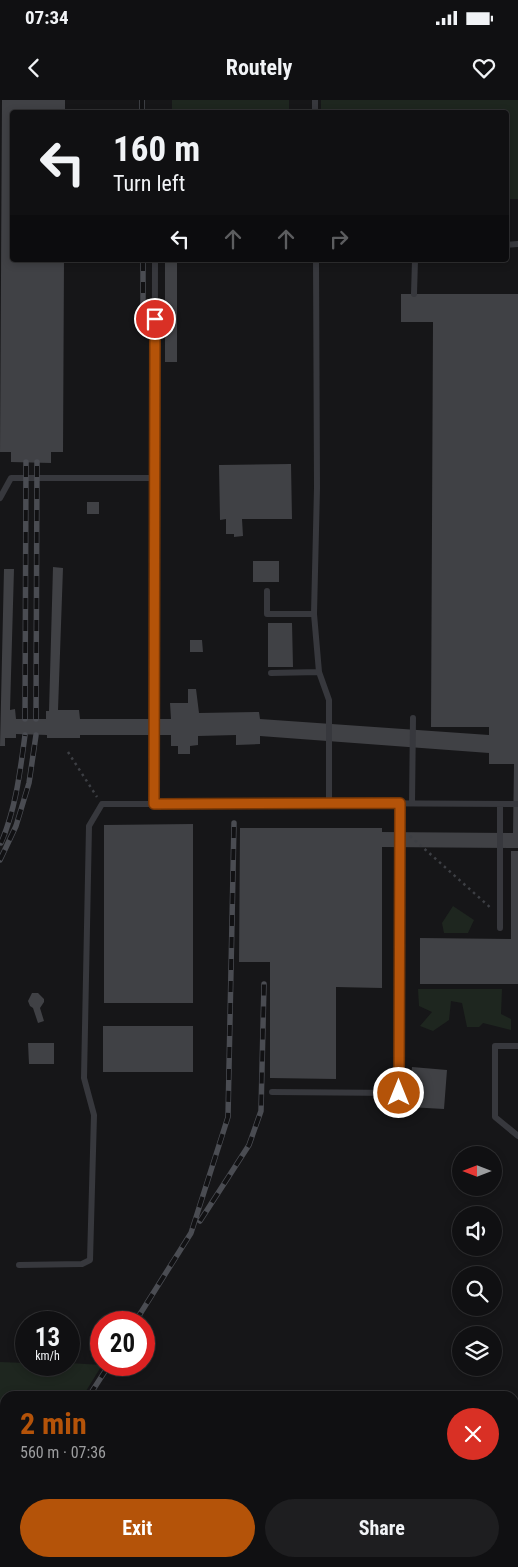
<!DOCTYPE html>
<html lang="en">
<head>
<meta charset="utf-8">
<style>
  :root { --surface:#101012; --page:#1e1e20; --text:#f1f3f6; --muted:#9c9d9f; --line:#303032; --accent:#b45309 }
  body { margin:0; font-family:"Roboto Condensed",sans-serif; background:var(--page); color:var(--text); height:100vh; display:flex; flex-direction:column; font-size:19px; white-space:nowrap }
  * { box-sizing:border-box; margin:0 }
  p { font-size:16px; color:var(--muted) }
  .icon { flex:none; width:28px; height:28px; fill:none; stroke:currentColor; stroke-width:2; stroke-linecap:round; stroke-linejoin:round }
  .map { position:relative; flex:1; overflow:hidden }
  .drawer { position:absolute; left:0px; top:1291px; width:519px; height:176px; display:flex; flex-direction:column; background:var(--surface); border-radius:15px 15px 0 0; box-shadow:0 2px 8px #0003,0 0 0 1px var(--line) }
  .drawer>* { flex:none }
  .guide { position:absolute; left:10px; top:10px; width:499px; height:152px; border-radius:5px; box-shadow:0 2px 8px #0003,0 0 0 1px var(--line); background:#101012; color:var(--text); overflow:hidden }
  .needle { width:32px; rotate:270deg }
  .controls { position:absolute; left:452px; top:1046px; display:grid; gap:10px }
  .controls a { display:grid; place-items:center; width:50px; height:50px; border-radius:50%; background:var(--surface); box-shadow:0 2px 8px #0003,0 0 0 1px var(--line); font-size:25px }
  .speed { position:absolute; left:15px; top:1211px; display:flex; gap:10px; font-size:25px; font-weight:700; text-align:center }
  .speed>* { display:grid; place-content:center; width:65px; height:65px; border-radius:50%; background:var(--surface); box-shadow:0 2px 8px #0003,0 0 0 1px var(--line); line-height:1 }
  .speed small { font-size:12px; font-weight:400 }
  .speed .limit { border:8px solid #d22; background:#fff; color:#111 }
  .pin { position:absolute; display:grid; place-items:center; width:42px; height:42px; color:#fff; margin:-21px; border:2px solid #fff; border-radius:50%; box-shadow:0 1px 5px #0007 }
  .me { position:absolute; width:55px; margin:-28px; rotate:0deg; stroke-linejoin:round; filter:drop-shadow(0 0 4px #0008) }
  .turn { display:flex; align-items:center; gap:18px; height:105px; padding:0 20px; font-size:22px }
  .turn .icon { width:65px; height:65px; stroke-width:2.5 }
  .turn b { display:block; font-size:35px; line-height:42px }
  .lanes { display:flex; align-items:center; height:48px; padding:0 20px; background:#0003; justify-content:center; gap:25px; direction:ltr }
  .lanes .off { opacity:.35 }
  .round { display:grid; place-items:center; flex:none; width:52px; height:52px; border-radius:26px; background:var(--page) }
  .head { display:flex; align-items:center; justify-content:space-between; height:85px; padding:0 20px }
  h1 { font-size:30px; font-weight:700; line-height:38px; color:var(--accent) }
  .primary-button { display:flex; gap:10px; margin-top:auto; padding:10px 20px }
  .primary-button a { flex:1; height:58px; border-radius:30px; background:var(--accent); color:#fff; font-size:20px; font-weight:700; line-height:58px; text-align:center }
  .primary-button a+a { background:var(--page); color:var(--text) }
  .status { display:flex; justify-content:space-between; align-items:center; height:35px; padding:0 25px; background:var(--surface); direction:ltr }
  .status svg { height:14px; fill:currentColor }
  header { display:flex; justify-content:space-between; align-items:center; height:65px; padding:0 20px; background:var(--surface); font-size:22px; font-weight:700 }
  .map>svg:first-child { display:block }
  .green { fill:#1e261f }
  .building { fill:#404145 }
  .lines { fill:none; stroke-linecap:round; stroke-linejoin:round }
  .path { stroke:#3d3f44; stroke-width:2.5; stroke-dasharray:2.5 4; stroke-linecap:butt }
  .lane { stroke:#37383d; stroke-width:6 }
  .rail-casing { stroke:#4a4c52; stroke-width:5.5 }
  .rail { stroke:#111113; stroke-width:4; stroke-dasharray:11; stroke-linecap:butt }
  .route-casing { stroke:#753606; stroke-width:12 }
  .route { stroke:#b45309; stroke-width:9 }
</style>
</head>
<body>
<div class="status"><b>07:34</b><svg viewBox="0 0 49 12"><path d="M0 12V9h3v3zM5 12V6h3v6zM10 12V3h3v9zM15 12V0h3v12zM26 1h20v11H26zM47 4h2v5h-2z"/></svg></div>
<header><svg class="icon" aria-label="back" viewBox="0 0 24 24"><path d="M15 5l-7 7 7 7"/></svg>Routely<svg class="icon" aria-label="heart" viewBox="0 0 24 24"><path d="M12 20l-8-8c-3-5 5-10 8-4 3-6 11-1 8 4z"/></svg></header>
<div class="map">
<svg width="518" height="1467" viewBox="0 0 518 1467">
  <rect width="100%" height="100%" fill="#161618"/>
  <path class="green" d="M172,0H289V12H172Z
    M321,0H518V99H506V12H321Z
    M453,806L474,820L468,833H444L442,823Z
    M418,889H502L501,914L511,919V930L483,923L479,927H467L462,903L451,901L449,920L433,931L420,926L432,912L419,906Z
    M0,1262L26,1263V1265H69V1263L102,1265L83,1296H5V1420L0,1428Z"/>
  <path class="building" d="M2,0H65V12H12V160H64L63,352H51V363L11,362V352H0Z
    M165,160H177V262H165Z
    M401,194H518V748L382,747V888L336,887V979L270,978V862H239L240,728H382V732L513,733L514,664H489V653L260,636V644L236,645V635L198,636V645L190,646V654H178V646H171V635H80V638H47V635L16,634V638H5V646H0L4,469H14L10,610L15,609L16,619H46V611H49L53,467L63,468L58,610H79L80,619H171L170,603H188V589H196L199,613L259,612L260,619L489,635V627H431L433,222H401Z
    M291,364L292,419H242L243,436L234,437V434H226V419L220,420L219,365Z
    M87,402H99V414H87Z
    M253,461H279V482H253Z
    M268,523H292L293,567H268Z
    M190,540H202L203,552H190Z
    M193,724V903H104V725Z
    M511,751H518V884H420V838L511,839Z
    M32,893H38L44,899V902L40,908L44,921L38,923L33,908L30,906L28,901Z
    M103,926H193V972H103Z
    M28,943H54V964H29Z
    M412,967L447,970L444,1009L409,1007Z"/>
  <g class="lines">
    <path class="path" d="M68,652L97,697
      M410,736L492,809"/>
    <path class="lane" d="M315,0V12
      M506,145L518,144
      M316,160L317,388L314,514L319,572L329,600V703L518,704
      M414,194L415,160
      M0,398L11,378H155
      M267,491V514H314
      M271,573L319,572
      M412,703L413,618
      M154,704L155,160
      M500,828V704
      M518,946H495V1017L518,1036
      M272,992L399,993L401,703
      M19,1165L82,1164L90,1160L94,1015L84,978L89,726L102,704L329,703"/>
    <defs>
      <path id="rail" d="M142,0V12
        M143,160V206
        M25,619L26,362
        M36,619L37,362
        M1,743C16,708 20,672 25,635
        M0,760L16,726L29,683L36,635
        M200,1121L249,1045L261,1011L264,884
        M135,1222L191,1133L228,1017L234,723
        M89,1296L109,1265
        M0,1439L5,1431"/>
    </defs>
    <use href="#rail" class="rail-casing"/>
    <use href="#rail" class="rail"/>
  </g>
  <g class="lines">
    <defs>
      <path id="route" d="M155,219L154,704L400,703L399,993"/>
    </defs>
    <use href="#route" class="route-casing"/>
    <use href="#route" class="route"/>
  </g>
</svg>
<div class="controls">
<a><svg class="needle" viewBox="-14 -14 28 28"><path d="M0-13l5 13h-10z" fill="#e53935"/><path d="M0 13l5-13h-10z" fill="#9c9d9f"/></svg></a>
<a><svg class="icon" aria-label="sound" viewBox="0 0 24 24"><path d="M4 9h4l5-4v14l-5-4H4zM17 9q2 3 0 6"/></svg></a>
<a><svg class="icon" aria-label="search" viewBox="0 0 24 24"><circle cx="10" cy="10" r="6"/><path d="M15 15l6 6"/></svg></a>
<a><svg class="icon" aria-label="layers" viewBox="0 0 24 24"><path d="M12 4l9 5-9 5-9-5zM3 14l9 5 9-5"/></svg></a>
</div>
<div class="speed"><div>13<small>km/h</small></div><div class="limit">20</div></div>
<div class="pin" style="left:155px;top:219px;background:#d93025"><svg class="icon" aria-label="arrive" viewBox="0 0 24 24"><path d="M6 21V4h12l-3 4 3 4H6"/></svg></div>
<svg class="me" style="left:399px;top:993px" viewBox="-20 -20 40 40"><circle r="17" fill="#b45309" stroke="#fff" stroke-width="3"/><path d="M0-11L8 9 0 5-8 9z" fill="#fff"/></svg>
<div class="guide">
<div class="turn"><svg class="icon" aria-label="left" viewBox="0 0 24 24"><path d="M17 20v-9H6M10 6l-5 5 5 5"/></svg><div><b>160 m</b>Turn left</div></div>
<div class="lanes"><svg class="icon" aria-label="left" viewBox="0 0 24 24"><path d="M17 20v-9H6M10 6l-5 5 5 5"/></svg><svg class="icon off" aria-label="ahead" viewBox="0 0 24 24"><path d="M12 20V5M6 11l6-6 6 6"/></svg><svg class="icon off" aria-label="ahead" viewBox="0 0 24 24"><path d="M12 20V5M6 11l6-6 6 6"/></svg><svg class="icon off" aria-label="right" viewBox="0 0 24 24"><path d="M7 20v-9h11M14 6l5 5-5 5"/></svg></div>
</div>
<section class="drawer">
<div class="head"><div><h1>2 min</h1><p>560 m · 07:36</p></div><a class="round" style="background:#d93025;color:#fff"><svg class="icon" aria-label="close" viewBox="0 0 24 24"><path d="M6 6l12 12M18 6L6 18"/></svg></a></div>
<div class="primary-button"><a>Exit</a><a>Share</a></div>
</section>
</div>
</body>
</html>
